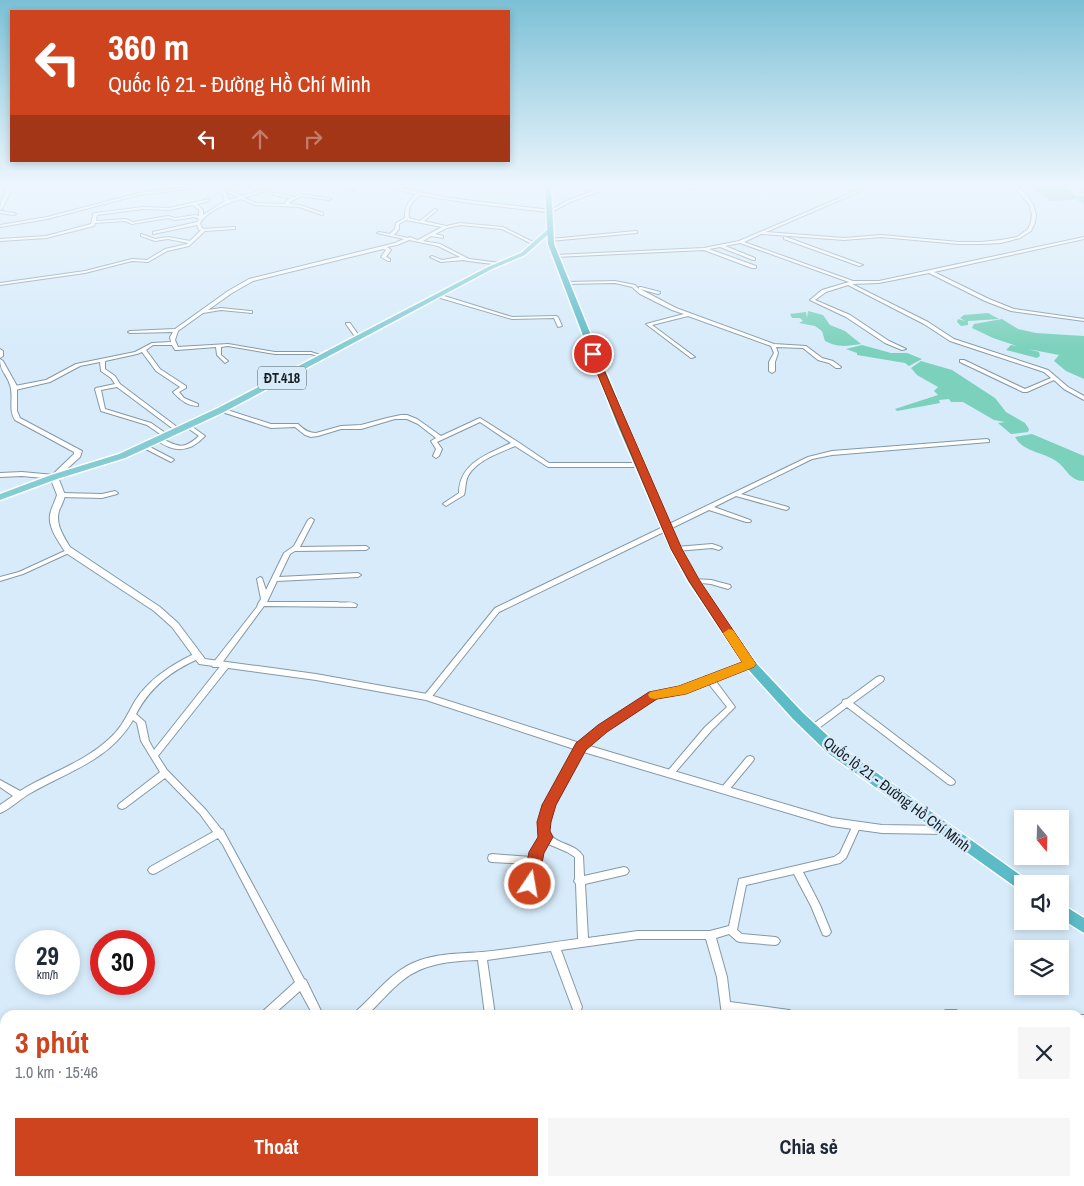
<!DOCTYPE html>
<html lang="vi">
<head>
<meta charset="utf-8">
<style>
  :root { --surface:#fff; --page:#f6f6f7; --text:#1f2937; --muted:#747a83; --accent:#cd441f }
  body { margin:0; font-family:"Archivo Narrow",sans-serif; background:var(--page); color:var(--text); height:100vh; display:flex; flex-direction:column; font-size:19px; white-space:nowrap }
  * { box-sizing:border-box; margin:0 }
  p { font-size:16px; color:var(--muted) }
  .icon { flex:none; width:28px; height:28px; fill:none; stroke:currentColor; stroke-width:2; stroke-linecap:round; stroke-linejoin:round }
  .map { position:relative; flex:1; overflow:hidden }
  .side { position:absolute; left:0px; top:1010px; width:1085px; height:176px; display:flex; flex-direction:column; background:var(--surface); border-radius:15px 15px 0 0; box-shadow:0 2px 8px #0003 }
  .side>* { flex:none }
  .banner { position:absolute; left:10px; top:10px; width:500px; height:152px; border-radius:0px; box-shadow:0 2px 8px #0003; background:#cd441f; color:#fff; overflow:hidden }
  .needle { width:32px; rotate:161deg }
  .fabs { position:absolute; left:1014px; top:810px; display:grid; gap:10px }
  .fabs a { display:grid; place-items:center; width:55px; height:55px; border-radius:0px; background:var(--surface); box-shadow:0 2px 8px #0003; font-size:25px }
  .speed { position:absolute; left:15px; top:930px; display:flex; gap:10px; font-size:25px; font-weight:700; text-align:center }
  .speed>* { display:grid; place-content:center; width:65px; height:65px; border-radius:50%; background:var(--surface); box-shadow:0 2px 8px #0003; line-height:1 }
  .speed small { font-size:12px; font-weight:400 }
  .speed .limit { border:8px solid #d22; background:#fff; color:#111 }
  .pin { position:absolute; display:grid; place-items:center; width:42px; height:42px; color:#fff; margin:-21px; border:2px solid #fff; border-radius:50%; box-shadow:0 1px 5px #0007 }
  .me { position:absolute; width:55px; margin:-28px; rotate:12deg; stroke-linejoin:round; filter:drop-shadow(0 0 4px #0008) }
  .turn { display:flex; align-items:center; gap:18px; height:105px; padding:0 15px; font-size:22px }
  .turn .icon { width:65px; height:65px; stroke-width:2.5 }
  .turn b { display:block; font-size:35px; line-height:42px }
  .lanes { display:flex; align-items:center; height:48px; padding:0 15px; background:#0003; justify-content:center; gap:25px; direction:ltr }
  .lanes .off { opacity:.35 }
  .round { display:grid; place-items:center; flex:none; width:52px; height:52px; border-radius:0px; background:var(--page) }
  .overview { display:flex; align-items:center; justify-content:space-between; height:85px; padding:0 15px }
  h1 { font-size:30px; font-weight:800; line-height:38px; color:var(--accent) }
  .button { display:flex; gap:10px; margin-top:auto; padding:10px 15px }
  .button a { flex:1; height:58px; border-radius:0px; background:var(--accent); color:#fff; font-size:20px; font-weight:800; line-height:58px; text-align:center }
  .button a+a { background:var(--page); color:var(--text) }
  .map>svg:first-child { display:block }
  .water { fill:#7bd1bb }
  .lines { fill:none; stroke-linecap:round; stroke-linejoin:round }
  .minor-casing { stroke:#8598a5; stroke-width:2 }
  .tertiary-casing { stroke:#8598a5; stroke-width:2 }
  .primary-casing { stroke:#fff; stroke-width:3 }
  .trunk-casing { stroke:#fff; stroke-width:3 }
  .minor { fill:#fff; fill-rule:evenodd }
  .tertiary { fill:#fff; fill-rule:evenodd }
  .primary { fill:#84ccd4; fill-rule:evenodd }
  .trunk { fill:#5bbbc6; fill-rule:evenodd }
  .route { fill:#cd441f; stroke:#852c14 }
  .slow { fill:#f59e0b }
  .labels { text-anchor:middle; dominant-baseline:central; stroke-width:5; stroke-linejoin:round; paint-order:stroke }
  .shield { fill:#d7ebfa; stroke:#515c64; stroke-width:1 }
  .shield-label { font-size:14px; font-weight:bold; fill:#171e24 }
  .street-label { font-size:15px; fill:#171e24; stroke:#d7ebfa }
</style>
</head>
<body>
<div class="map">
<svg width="1084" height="1186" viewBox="0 0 1084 1186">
  <rect width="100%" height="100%" fill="#d7ebfa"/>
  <path class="water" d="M1025,184H1064L1075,196H1084V204L1077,200L1081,199L1051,201Z
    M808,311L823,315L830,325L845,331L861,344C846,346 839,348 825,341L822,331L815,326L799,323L803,321L800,318H792L790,314L806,312L807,318Z
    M988,313L999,319L968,321V325L961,326L957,322L958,319L965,321L960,318L964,315Z
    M1002,319L1018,329L1036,333L1084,336V379L1066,371L1054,361L1059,355L1028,349L1039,352L1040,356L1037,358L1006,350L1011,345L1017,346L993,338L972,328L974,324Z
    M862,345L891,353H907L922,359L909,366L905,363L857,355V353L846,349Z
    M921,361L952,370L995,398L1006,412L1025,423L1029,429L1028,432L1011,434L998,423L1005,422L994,420L963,402H951L949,399L939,400L940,403L897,411L895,409L938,395L934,391L938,387L917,375L911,368Z
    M1032,434L1084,456V481C1069,481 1067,468 1056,461C1044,452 1023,452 1015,437Z"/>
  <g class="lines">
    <defs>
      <path id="minor" d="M209,184H218L213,186L226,193L229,200L238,197L216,187V185H218L241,196L281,184H286L244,198L256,203L285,204L287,200L291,198L273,195V193H274L294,197L301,194L331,199L329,200L301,196L290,202L289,204L300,205L323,213V215H322L299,207L255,205L241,199C228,203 207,211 200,223L202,228L204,229L234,227H235V229L205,231L189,246L167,251L148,262L132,261L85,273L0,285V283L85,271L132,259L147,260L165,249L187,244L188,243L168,239L155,241L141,236V234L155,239L168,237L190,241L201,230H199L197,225L153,234V232L197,222L199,219L195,217L175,220L168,218L132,224L125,221L95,223L94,226L46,238L0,241V239L46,236L91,224L93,214L95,213L143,207L169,208L209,199V201L197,204L203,210V215L225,201L223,195L208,186L139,195L47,219L0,227V225L47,217L139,193ZM193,205L199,210V216L195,215L175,218L168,216L133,222L126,219L96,221L97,215L143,209L169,210Z
        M242,184H247L252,186L250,187Z
        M319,184H326L356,190L354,191Z
        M385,184H389L390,186L449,198L551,210L568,200L596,190L604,184H608L598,192L570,202L548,214L546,213L547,212L469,203L420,195C411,204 408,206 409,218L420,221L435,209L437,210L436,211L424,221L446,226L460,223L503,227L537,244L534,245L502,229L460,225L447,228L435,234L443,236V238L431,236L423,241L440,244L469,259L500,263H501V265L468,261L464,260L441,262L430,257L432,256L442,260L460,257L438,246L409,240L397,245L387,247L391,250L386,257L390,259V261H388L381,257L386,250L383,249L253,281L232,293L208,310L221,308L250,311H252V313L221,310L203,313L178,331L175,340L178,347L228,344L275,352H311L323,356L321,357L311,354H275L228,346L221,347V355L228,361L225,363L217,355L216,347L177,350H175L172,345H153L146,350L160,369L186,386V388L179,392L184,398L198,404V406C188,406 180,400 173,392L180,387L156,371L142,352L137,354L105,361V369L115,376L120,384L181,430L178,432L176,431L117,387L101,390L105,409L151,423L167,434V436H163L147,425L101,411L95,389L96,388L115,384L111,378L101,371L100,362L80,366L50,382L15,390L12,388L15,386L46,380L76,364L135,352L152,343L171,342L170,337L173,332L130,333L128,332L130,331L175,329L228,291L249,279L395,243L404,239L377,233L379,232L390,234L395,229L396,223L405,218C404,207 409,201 416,194L388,188ZM406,220L442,227L418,240L412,238L410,237L408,238L394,235L399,229V224Z
        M661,184C673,183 685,187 697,187C709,186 721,183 733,184L696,189Z
        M872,184H877L766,232L844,238L881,235L959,242H981L1001,240L1017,237L1028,229L1031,222L1032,215L1029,204L1011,184H1015L1025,193L1033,204L1036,215L1035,222L1031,231L1020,238L1001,243L981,244H959L881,237L844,240L761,234L744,242L853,281H879L1084,237V239L934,272L989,299L1014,309L1084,319V321L1011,311L985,301L929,273L879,283L852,284L928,322L954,339L1048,370L1068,387L1084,396V400L1064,389L1054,380L1027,392H1023L960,362V360H964L1025,389L1051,378L1044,372L950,341L924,324L848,285L826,292L815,300L850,315L889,341L906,349L902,350L885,343L846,317L810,300L822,290L849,282L740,243L725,246L755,258V260H753L720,247L709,249L756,266V268H752L704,250L555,257L553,256L555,255L704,248L739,241Z
        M1069,184H1073L1084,190V192Z
        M0,211L14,213L16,214L14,215L0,213Z
        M636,231H637V233L550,241L548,240L550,239Z
        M784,237H786L863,265L859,266L784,239Z
        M615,281L635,285L639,289V287H641L660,292V293L658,294L640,289L676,308L774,344L806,346L822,358L833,361L841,367L840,368H836L829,363L818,360L803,348L776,347L778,353L775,362V371L772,373L769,371V362L774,353L771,346L688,316L652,325L695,357L691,358L646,324L684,314L672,310L640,294L632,287L615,283L565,284L563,283L565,282Z
        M437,295H441L512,317L556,316L558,317L562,326L558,327L554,318L512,319L437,297Z
        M346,323H350L360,337V338H356L346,324Z
        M221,408L271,424H298C303,429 308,433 316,433L341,426L361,425L387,418L401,415H407L417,419L441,436L480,418L518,442L549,463H641L644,465L641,467H548L515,446C499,453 477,460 468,476C465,482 466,489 464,495L446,506L443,504L444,503L459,493C459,463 488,454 511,443L480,422L437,442L442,449L439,456L436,458L433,456L436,449L431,441L436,438L418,424L407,419H395L361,429H341L318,436L311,437L305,435L295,427L271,428L219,411V409Z
        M187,423L205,436C189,453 174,453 155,439L158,437L160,438C178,446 182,451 199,436L185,426L184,425Z
        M987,439L989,440V442L832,455L812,459L741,494L788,507L789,508L788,509L786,510L736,496L714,507L750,520L751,521L750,522H746L709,510L499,612L430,699H424L423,697L495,608L808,457L832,451Z
        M144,444L173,459L174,460L171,462L169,461L142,447V445Z
        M22,472L54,475L57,477L54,479L22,476L0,477V473Z
        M115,491L118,493L117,494L102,498L61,497L58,495L61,493L102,494Z
        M311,518L314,520L300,547L366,546L369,548L366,550L295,551L290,554L279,577L358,573L361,575L358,577L277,581L267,602H337C343,604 352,600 357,605L356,607L264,606L219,667H213L212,665L213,663L257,607L258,604L261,599L257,579L260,577L262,578L266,590L284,553L294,546L308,520Z
        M712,544L721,547L722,548L719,550L712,548L676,551L673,549L676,547Z
        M69,549L72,551L71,552L23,574L0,581V577L19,572Z
        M694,579L711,580L730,585L731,587L728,589L711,584L692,582L691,581Z
        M194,654H200L201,656L200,658C171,671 151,686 136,714L145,722L149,741L154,750L222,664H228L229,666L228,668L158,756L167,770L206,810L221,829L223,830L304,979L306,980L323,1015H313L300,991L273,1015H261L262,1012L295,982L223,845L218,838L156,873L153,874L150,873L148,870L150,867L213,832L200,814L165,778L125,808L122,809L119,808L118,806L119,804L160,772L141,741L137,723L133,720C109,761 68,771 29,794C20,799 9,810 0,813V805L13,796L0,787V780L20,791C49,773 83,763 109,739C121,729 127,715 135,701C149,679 171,665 194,654Z
        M750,661L753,662L754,664L753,666L715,680L735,707L711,731L673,775L670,776L667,775L666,773L705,727L727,707L708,683L681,693L656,697L606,730L584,749L553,805L547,831C556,845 575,843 583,856L584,876L624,867L627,868L629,871L627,874L624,875L585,884L588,938L638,931H710L729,926L739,879L834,857L840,853L853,825L856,823L859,825L860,827L846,858L840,863L803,872L820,905L831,932L829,935L826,936L823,935L811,906L794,874L746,885L737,930L742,934L775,937L778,938L780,941L778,944L775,945L740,942L737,941L729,934L716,938L727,977L730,1002L789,1010L793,1012L794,1015H756L732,1011V1015H722L717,977L706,939H638L561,950L582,1007L581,1010L577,1012L573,1010L572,1007L551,951L487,960L495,1015H485L478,960C452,961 424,963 403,980C390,990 379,1004 367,1015H354L355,1012C373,997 387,977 407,966C431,953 456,954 482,952C514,949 546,943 578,939L576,884L574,881L575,879V857L567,852L546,843L541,852L535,883L533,886L530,887L527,886L525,883L530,864L492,862L489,861L488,858L489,855L492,854L531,857L533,852L541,836L539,831L545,805L578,745L600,726L651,693L680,688L705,678L706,676H711Z
        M880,676L883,677L884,679L883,681L853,703L954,780L955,782L954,784L951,785L948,784L847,707L815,731H809L808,729L809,727L842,703L843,700L847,699L877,677Z
        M750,756L753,757L754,759L753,761L728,791L725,792L722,791L721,789L722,787L747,757Z
        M946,1010H956L960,1012L961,1015H941L942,1012Z
        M1080,1015H1084V1025H1080Z
        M155,1181H167V1186H155Z
        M385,1181H397L399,1186H387Z
        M443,1181H456L458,1186H445Z"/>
      <path id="tertiary" d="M5,184H9L10,193L2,209L0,210C0,199 6,197 5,184Z
        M0,349L3,351V356L0,358Z
        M0,359L3,361L17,386V411L20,418L82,451L80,457L58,477L65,495C64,501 61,506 59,511C55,524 64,537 70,547L160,607L178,623L205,659L316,674L427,694L583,744L832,818L882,825L944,826L948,827L950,830L948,833L944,834L882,833L832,826L577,750L426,700L316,680L199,664L172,627L154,611L66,553C59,542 48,528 50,515C51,508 55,502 57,495L50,477L74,454V452L15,420C8,409 14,397 10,385C7,374 0,372 0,359Z"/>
      <path id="primary" d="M547,230L552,231L525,255L492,269L224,412L147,448L125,458L57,479L0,500V494L51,475L119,454L218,408L488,267L521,253Z"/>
      <path id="trunk" d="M545,184H551L554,244L627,424L681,549L699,581L754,661L803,713L839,746L1027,880L1029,884H1022V890L1017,888L829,754L793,719L746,667L688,581L671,549L617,424L548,244Z
        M1060,903L1084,918V933L1060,918Z"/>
    </defs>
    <use href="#minor" class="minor-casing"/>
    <use href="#tertiary" class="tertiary-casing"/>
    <use href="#primary" class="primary-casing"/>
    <use href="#trunk" class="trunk-casing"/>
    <use href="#minor" class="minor"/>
    <use href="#tertiary" class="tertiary"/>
    <use href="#primary" class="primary"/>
    <use href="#trunk" class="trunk"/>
  </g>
  <linearGradient id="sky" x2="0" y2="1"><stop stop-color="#7cc0d6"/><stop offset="0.53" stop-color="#edf6fd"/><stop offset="1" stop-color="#edf6fd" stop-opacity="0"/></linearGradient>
  <rect width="1084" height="350" fill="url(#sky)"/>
  <path class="route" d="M593,351L597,354L682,549L700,581L756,664L754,667L686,694L657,699L607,732L586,750L556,805L551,822L550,831L553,837L544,853L538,884L536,888L530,890L525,888L523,884L529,852L538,837L537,822L542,805L576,743L598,725L649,692L679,686L742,662L689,581L671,549L589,354Z"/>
  <path class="slow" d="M729,629L733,630L754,661L756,664L754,667L686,694L655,699L650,698L648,695L650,692L679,686L742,662L723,633Z"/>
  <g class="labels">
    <rect class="shield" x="258" y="366.5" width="48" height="23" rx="4"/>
    <g class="shield-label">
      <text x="282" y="378">ĐT.418</text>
    </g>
    <g class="street-label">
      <text transform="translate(897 794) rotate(37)">Quốc lộ 21 - Đường Hồ Chí Minh</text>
    </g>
  </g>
</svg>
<div class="fabs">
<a><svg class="needle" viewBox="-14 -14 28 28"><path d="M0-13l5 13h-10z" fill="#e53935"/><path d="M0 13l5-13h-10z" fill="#747a83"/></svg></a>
<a><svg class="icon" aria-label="sound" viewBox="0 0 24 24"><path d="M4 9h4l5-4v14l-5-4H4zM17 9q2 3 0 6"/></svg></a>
<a><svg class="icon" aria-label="layers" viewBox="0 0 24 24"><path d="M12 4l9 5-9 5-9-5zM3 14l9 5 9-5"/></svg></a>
</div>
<div class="speed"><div>29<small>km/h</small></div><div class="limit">30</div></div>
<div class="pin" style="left:593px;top:354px;background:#d93025"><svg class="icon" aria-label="arrive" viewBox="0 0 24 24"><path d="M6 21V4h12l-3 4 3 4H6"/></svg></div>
<svg class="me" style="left:530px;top:884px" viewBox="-20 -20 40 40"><circle r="17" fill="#cd441f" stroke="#fff" stroke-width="3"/><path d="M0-11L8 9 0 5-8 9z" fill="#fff"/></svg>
<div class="banner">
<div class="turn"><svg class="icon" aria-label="left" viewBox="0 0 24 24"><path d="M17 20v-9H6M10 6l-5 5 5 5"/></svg><div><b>360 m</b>Quốc lộ 21 - Đường Hồ Chí Minh</div></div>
<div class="lanes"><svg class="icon" aria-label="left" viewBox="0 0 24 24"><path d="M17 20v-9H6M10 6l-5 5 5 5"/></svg><svg class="icon off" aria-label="ahead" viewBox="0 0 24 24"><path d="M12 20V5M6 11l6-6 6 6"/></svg><svg class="icon off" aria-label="right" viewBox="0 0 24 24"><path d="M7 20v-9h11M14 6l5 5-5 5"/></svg></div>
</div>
<section class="side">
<div class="overview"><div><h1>3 phút</h1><p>1.0 km · 15:46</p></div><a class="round"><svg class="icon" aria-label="close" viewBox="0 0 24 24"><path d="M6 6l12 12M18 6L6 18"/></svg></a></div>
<div class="button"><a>Thoát</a><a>Chia sẻ</a></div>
</section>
</div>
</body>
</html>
